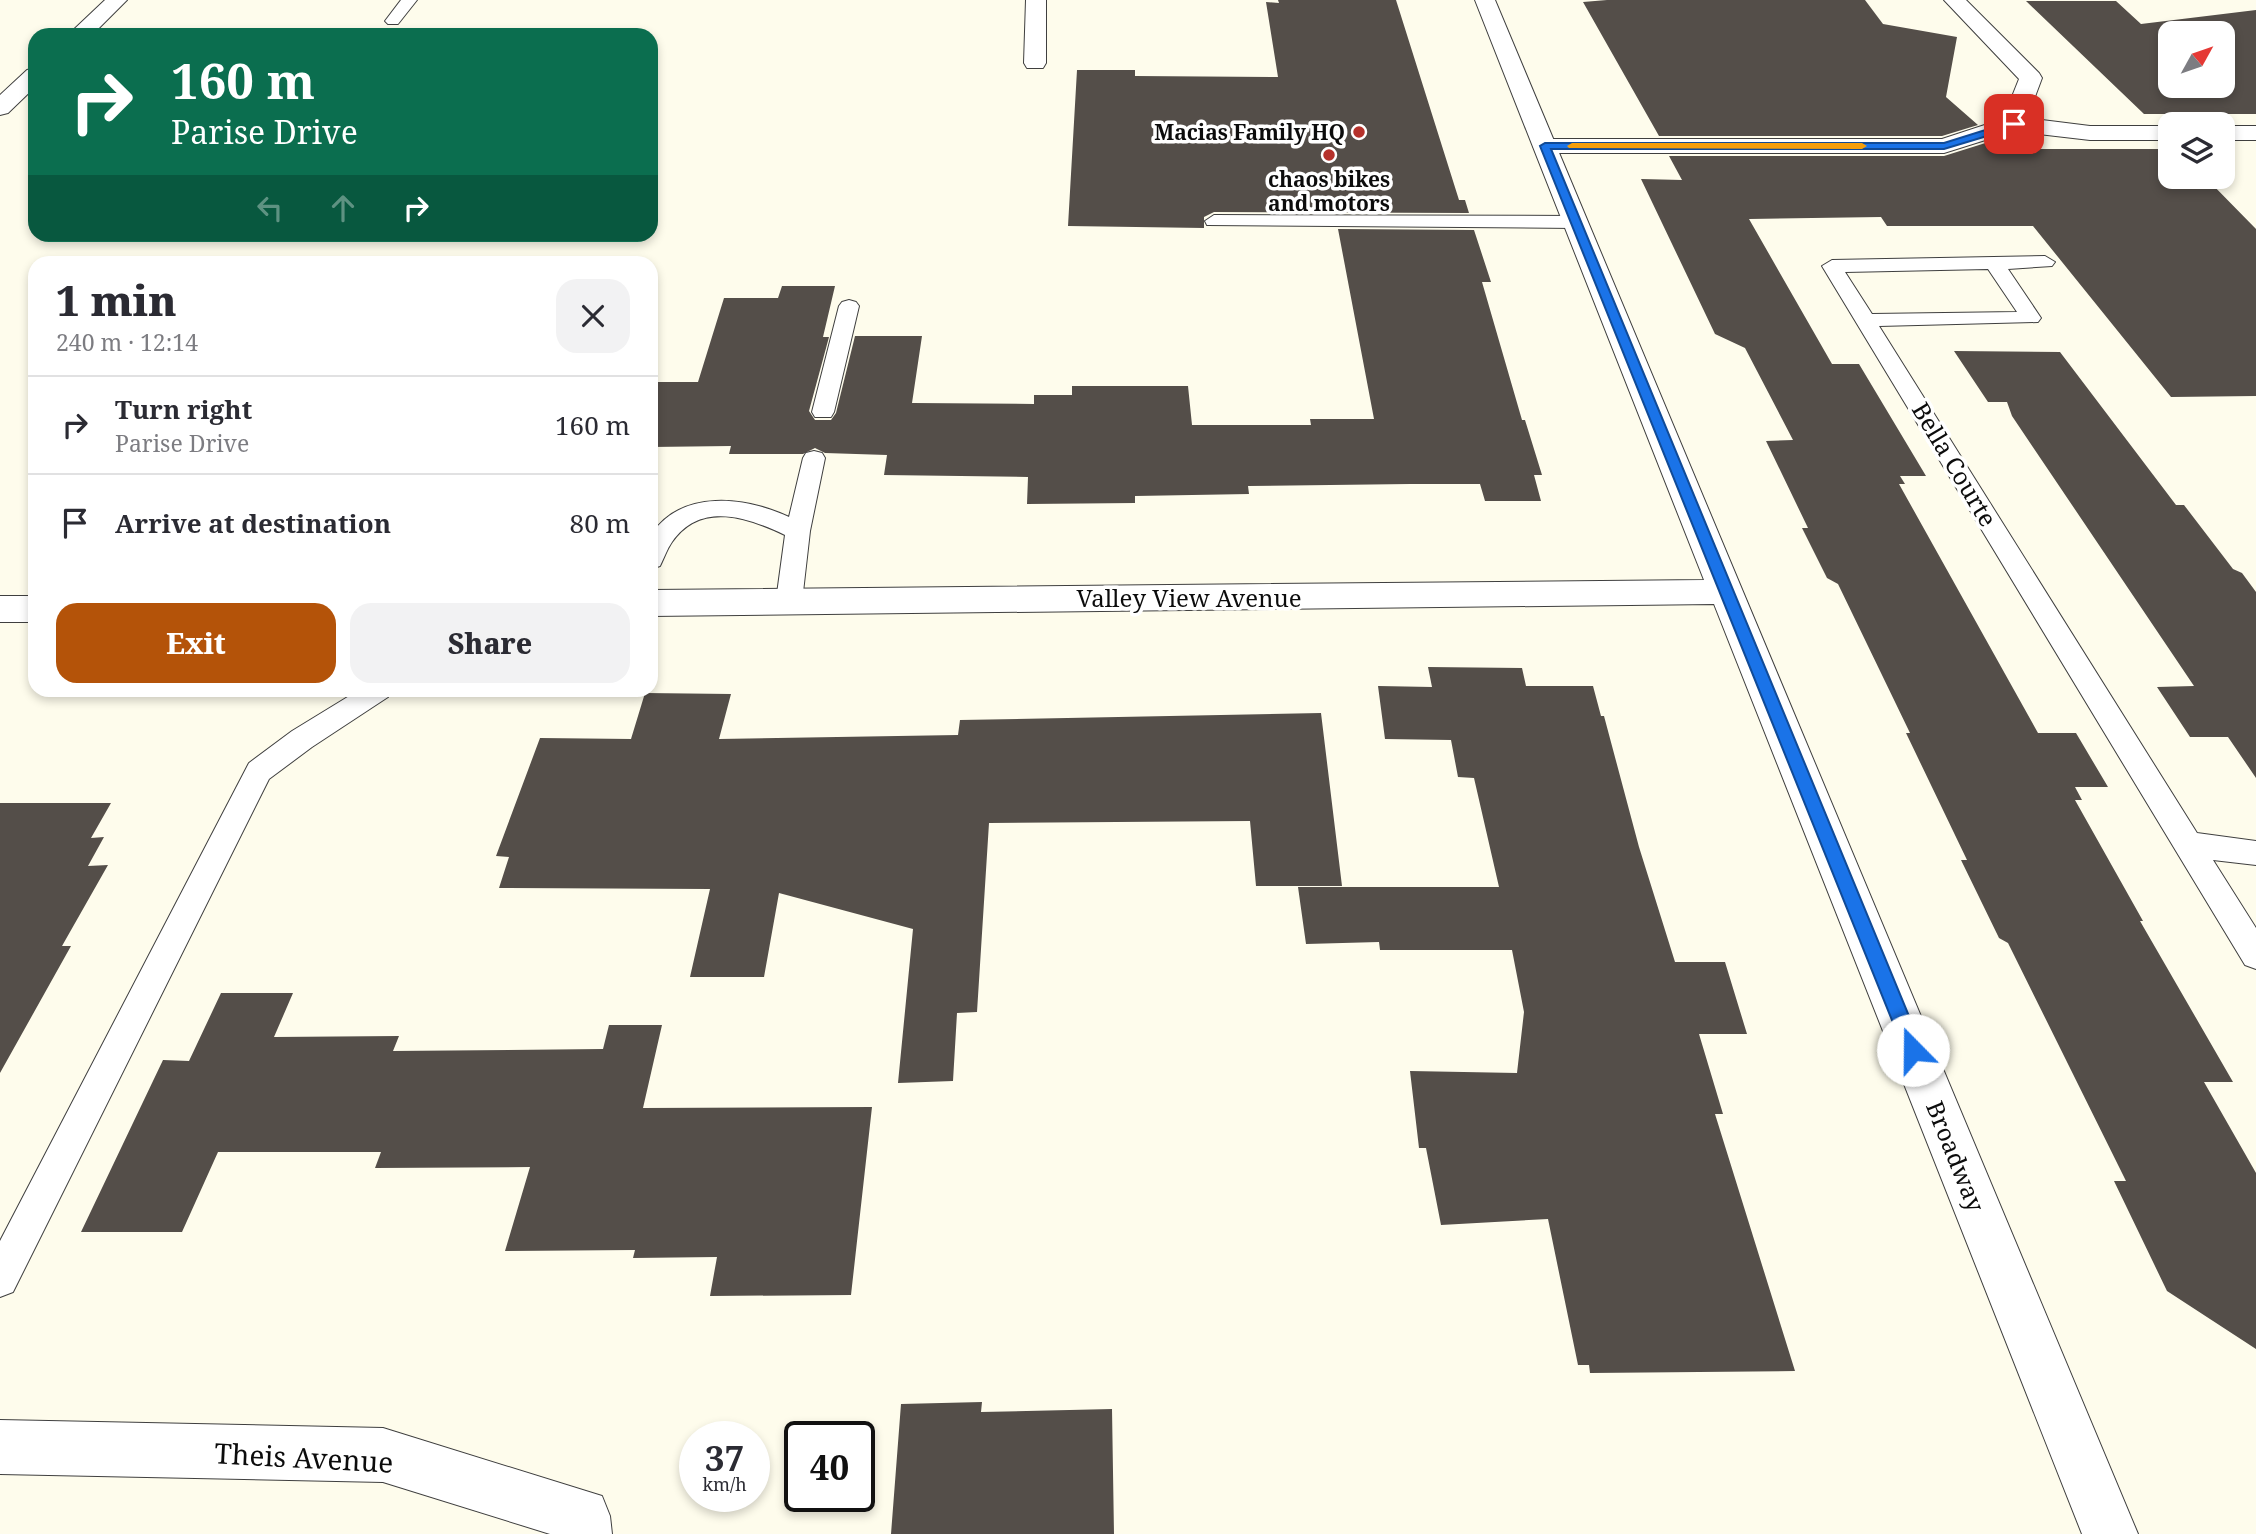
<!DOCTYPE html>
<html lang="en">
<head>
<meta charset="utf-8">
<style>
  :root { --surface:#fff; --page:#f2f2f3; --text:#2b2b33; --muted:#7c7c81; --line:#e1e1e2; --accent:#b45309 }
  body { margin:0; font-family:"Noto Serif",serif; background:var(--page); color:var(--text); height:100vh; display:flex; flex-direction:column; font-size:26px; white-space:nowrap }
  * { box-sizing:border-box; margin:0 }
  p { font-size:23px; color:var(--muted) }
  .icon { flex:none; width:38px; height:38px; fill:none; stroke:currentColor; stroke-width:2; stroke-linecap:round; stroke-linejoin:round }
  .map { position:relative; flex:1; overflow:hidden }
  .drawer { position:absolute; left:28px; top:256px; width:630px; height:441px; display:flex; flex-direction:column; background:var(--surface); border-radius:21px; box-shadow:0 4px 10px #0003 }
  .drawer>* { flex:none }
  .top-card { position:absolute; left:28px; top:28px; width:630px; height:214px; border-radius:21px; box-shadow:0 4px 10px #0003; background:#0b6e4f; color:#fff; overflow:hidden }
  .needle { width:46px; rotate:50deg }
  .fabs { position:absolute; left:2158px; top:21px; display:grid; gap:14px }
  .fabs a { display:grid; place-items:center; width:77px; height:77px; border-radius:14px; background:var(--surface); box-shadow:0 4px 10px #0003; font-size:35px }
  .speed { position:absolute; left:679px; top:1421px; display:flex; gap:14px; font-size:35px; font-weight:700; text-align:center }
  .speed>* { display:grid; place-content:center; width:91px; height:91px; border-radius:50%; background:var(--surface); box-shadow:0 4px 10px #0003; line-height:1 }
  .speed small { font-size:18px; font-weight:400 }
  .speed .limit { border:4px solid #111; border-radius:10px; background:#fff; color:#111 }
  .pin { position:absolute; display:grid; place-items:center; width:60px; height:60px; color:#fff; margin:-30px; border-radius:14px; box-shadow:0 4px 10px #0006 }
  .me { position:absolute; width:77px; margin:-38px; rotate:338deg; stroke-linejoin:round; filter:drop-shadow(0 0 5px #0008) }
  .turn { display:flex; align-items:center; gap:24px; height:147px; padding:0 28px; font-size:32px }
  .turn .icon { width:91px; height:91px; stroke-width:2.5 }
  .turn b { display:block; font-size:49px; line-height:60px }
  .lanes { display:flex; align-items:center; height:66px; padding:0 28px; background:#0003; justify-content:center; gap:35px; direction:ltr }
  .lanes .off { opacity:.35 }
  .round { display:grid; place-items:center; flex:none; width:74px; height:74px; border-radius:21px; background:var(--page) }
  .summary { display:flex; align-items:center; justify-content:space-between; height:119px; padding:0 28px }
  h1 { font-size:42px; font-weight:800; line-height:52px }
  .primary-button { display:flex; gap:14px; margin-top:auto; padding:14px 28px }
  .primary-button a { flex:1; height:80px; border-radius:21px; background:var(--accent); color:#fff; font-size:28px; font-weight:800; line-height:80px; text-align:center }
  .primary-button a+a { background:var(--page); color:var(--text) }
  ul { padding:0; list-style:none }
  li { display:flex; align-items:center; gap:21px; height:98px; padding:0 28px; border-top:2px solid var(--line) }
  li div { flex:1 }
  li b { display:block; font-size:26px }
  li em { font-style:normal }
  .map>svg:first-child { display:block }
  .building { fill:#544e49; fill-rule:evenodd }
  .lines { fill:none; stroke-linecap:round; stroke-linejoin:round }
  .service-casing { stroke:#3f3f3f; stroke-width:2 }
  .minor-casing { stroke:#3f3f3f; stroke-width:2 }
  .tertiary-casing { stroke:#3f3f3f; stroke-width:2 }
  .service { fill:#fff; fill-rule:evenodd }
  .minor { fill:#fff; fill-rule:evenodd }
  .tertiary { fill:#fff; fill-rule:evenodd }
  .route { fill:#1a73e8; stroke:#114b97; stroke-width:2 }
  .slow { fill:#f59e0b }
  .poi-dot { fill:#b5312b; stroke:#fff; stroke-width:2.5 }
  .labels { text-anchor:middle; dominant-baseline:central; stroke-width:7; stroke-linejoin:round; paint-order:stroke }
  .far-poi-label { font-size:21px; font-weight:bold; fill:#0c0c0c; stroke:#fff; text-anchor:end }
  .street-label { font-size:24px; fill:#0c0c0c; stroke:#fff }
  .near-street-label { font-size:28px; fill:#0c0c0c; stroke:#fff }
</style>
</head>
<body>
<div class="map">
<svg width="2256" height="1534" viewBox="0 0 2256 1534">
  <rect width="100%" height="100%" fill="#fefcec"/>
  <path class="building" d="M1278,0H1396L1459,200H1465L1469,213L1214,212L1204,217V228L1068,226L1077,70H1135V76L1278,77L1266,2L1279,3Z
    M1607,0H1865L1883,24L1957,37L1946,97L1978,125L1942,136H1659L1583,2Z
    M2026,1H2116L2141,24L2256,10V114H2144ZM2170,33H2222V86H2170Z
    M1995,140L2006,149H2170V177H2205L2256,229V396L2171,397L2033,226H1887L1881,217L1749,219L1832,364H1859L1926,476H1900L1905,484H1899L2038,733H2076L2108,787H2075L2082,800H2075L2143,921H2140L2233,1082H2204L2256,1173V1349L2167,1291L2114,1181H2126L2008,943L1999,938L1961,860H1967L1906,733H1910L1838,584L1827,578L1802,528H1808L1766,441L1793,440L1745,348L1715,334L1641,179L1682,180L1669,156H1944Z
    M1338,229L1474,230L1491,282H1482L1522,420H1525L1542,475H1534L1541,501H1485L1480,484H1410L1248,486L1249,494L1135,496V503L1027,504L1028,477L884,475L887,455L825,453L815,448L803,454H729L731,446L651,447V382H698L724,298H778L782,286H835L823,337H829L809,411L815,420H831L836,413L855,336H922L912,403L1034,404V395H1072V386H1188L1192,425H1311L1310,419H1374Z
    M1954,351L2060,352L2176,505H2184L2233,569L2242,573L2256,592V778L2228,737H2190L2157,687L2194,686L2012,416L2007,402H1988Z
    M1428,667L1522,668L1526,686H1593L1601,716H1604L1639,847L1675,962H1725L1747,1034H1699L1723,1114H1715L1795,1371L1590,1373L1589,1365H1578L1548,1219L1441,1225L1426,1148H1419L1410,1071L1517,1073L1524,1012L1512,950H1380L1379,942L1306,944L1298,887H1499L1474,778L1458,777L1451,740L1385,739L1378,686L1432,687Z
    M645,693L731,694L719,739L958,735L960,720L1321,713L1342,886H1256L1250,821L989,823L977,1012L957,1013L953,1081L898,1083L913,929L779,893L764,977H690L710,889L499,888L509,857L496,856L540,738L631,739Z
    M0,803H111L91,838L104,837L88,866L108,865L62,946H71L0,1073Z
    M221,993H293L274,1037L399,1036L393,1051L603,1049L609,1025H662L643,1108L872,1107L851,1295L710,1296L717,1257L633,1258L635,1250L505,1251L530,1167L375,1168L381,1152H218L182,1232H81L163,1060L189,1061Z
    M982,1402L981,1412L1112,1409L1114,1534H891L901,1404Z"/>
  <g class="lines">
    <defs>
      <path id="service" d="M401,0H417L398,24H388L385,21Z
        M1214,215L1576,216L1585,222L1576,228L1207,225L1205,221Z
        M2045,256L2055,262L2052,266L2008,269L2041,318L2038,322L1879,326L2197,833L2256,841V865L2213,860L2256,928V969L2245,965L1822,266L1832,260ZM1988,269L2017,312L1872,314L1845,272Z
        M849,300L856,302L859,306L834,412L831,417H815L812,412L839,306L842,302Z
        M814,451L822,453L825,458L810,531L802,601L798,607L789,610L780,607L776,601L785,535C749,518 701,500 672,542C667,549 664,558 660,566L651,569V535C682,488 746,497 789,517L803,458L806,453Z
        M359,690H392L388,697L312,747L269,779L13,1292L0,1297V1241L249,763L292,731Z"/>
      <path id="minor" d="M105,0H127L92,35H68Z
        M1026,0H1046V63L1043,68H1027L1024,63Z
        M1944,0H1966L2039,73L2042,78L2027,118L2090,126H2170V140H2090L2014,131L1944,153H1545L1536,151L1533,146L1536,141L1545,139H1942L2003,119L2019,79Z
        M35,68V87L8,113L0,115V95L27,70Z
        M2222,126H2256V140H2222Z
        M0,1420L383,1428L602,1496L610,1516L612,1534H550L383,1482L0,1474Z"/>
      <path id="tertiary" d="M1475,0H1495L2138,1534H2082L1714,604L651,616V590L1704,580Z
        M0,596H35V622H0Z"/>
    </defs>
    <use href="#service" class="service-casing"/>
    <use href="#minor" class="minor-casing"/>
    <use href="#tertiary" class="tertiary-casing"/>
    <use href="#service" class="service"/>
    <use href="#minor" class="minor"/>
    <use href="#tertiary" class="tertiary"/>
  </g>
  <path class="route" d="M2014,121L2017,122V127L1944,149H1551L1923,1050L1920,1056L1913,1059L1907,1056L1904,1050L1540,146L1545,143H1944Z"/>
  <path class="slow" d="M1572,143H1862L1867,146L1862,149L1569,148L1567,146Z"/>
  <g class="poi-dot">
    <circle cx="1359" cy="132" r="7"/>
    <circle cx="1329" cy="155" r="7"/>
  </g>
  <g class="labels">
    <g class="far-poi-label">
      <text x="1345" y="132">Macias Family HQ</text>
      <text x="1329" y="179" text-anchor="middle">chaos bikes<tspan x="1329" dy="24">and motors</tspan></text>
    </g>
    <g class="street-label">
      <text transform="translate(1955 464) rotate(59)">Bella Courte</text>
      <text x="1189" y="597">Valley View Avenue</text>
      <text transform="translate(1956 1156) rotate(68)">Broadway</text>
    </g>
    <g class="near-street-label">
      <text transform="translate(304 1457) rotate(3)">Theis Avenue</text>
    </g>
  </g>
</svg>
<div class="fabs">
<a><svg class="needle" viewBox="-14 -14 28 28"><path d="M0-13l5 13h-10z" fill="#e53935"/><path d="M0 13l5-13h-10z" fill="#7c7c81"/></svg></a>
<a><svg class="icon" aria-label="layers" viewBox="0 0 24 24"><path d="M12 4l9 5-9 5-9-5zM3 14l9 5 9-5"/></svg></a>
</div>
<div class="speed"><div>37<small>km/h</small></div><div class="limit">40</div></div>
<div class="pin" style="left:2014px;top:124px;background:#d93025"><svg class="icon" aria-label="arrive" viewBox="0 0 24 24"><path d="M6 21V4h12l-3 4 3 4H6"/></svg></div>
<svg class="me" style="left:1913px;top:1050px" viewBox="-20 -20 40 40"><circle r="19" fill="#fff"/><path d="M0-13L10 11 0 6-10 11z" fill="#1a73e8"/></svg>
<div class="top-card">
<div class="turn"><svg class="icon" aria-label="right" viewBox="0 0 24 24"><path d="M7 20v-9h11M14 6l5 5-5 5"/></svg><div><b>160 m</b>Parise Drive</div></div>
<div class="lanes"><svg class="icon off" aria-label="left" viewBox="0 0 24 24"><path d="M17 20v-9H6M10 6l-5 5 5 5"/></svg><svg class="icon off" aria-label="ahead" viewBox="0 0 24 24"><path d="M12 20V5M6 11l6-6 6 6"/></svg><svg class="icon" aria-label="right" viewBox="0 0 24 24"><path d="M7 20v-9h11M14 6l5 5-5 5"/></svg></div>
</div>
<section class="drawer">
<div class="summary"><div><h1>1 min</h1><p>240 m · 12:14</p></div><a class="round"><svg class="icon" aria-label="close" viewBox="0 0 24 24"><path d="M6 6l12 12M18 6L6 18"/></svg></a></div>
<ul>
<li><svg class="icon" aria-label="right" viewBox="0 0 24 24"><path d="M7 20v-9h11M14 6l5 5-5 5"/></svg><div><b>Turn right</b><p>Parise Drive</p></div><em>160 m</em></li>
<li><svg class="icon" aria-label="arrive" viewBox="0 0 24 24"><path d="M6 21V4h12l-3 4 3 4H6"/></svg><div><b>Arrive at destination</b></div><em>80 m</em></li>
</ul>
<div class="primary-button"><a>Exit</a><a>Share</a></div>
</section>
</div>
</body>
</html>
